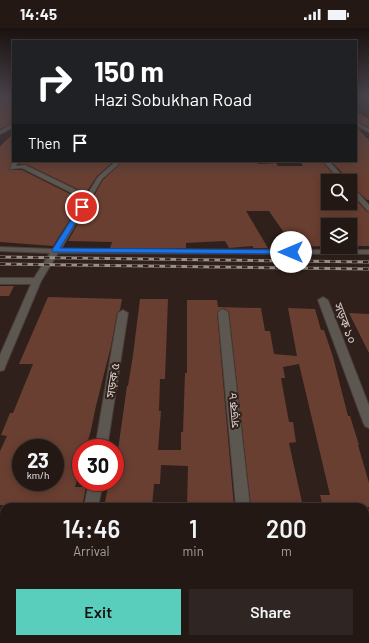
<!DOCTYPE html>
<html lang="en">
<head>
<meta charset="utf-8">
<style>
  :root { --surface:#231814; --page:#2f2522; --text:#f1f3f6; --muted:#a3a0a0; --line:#403734; --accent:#5acebd }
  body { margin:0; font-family:Barlow,"Noto Sans Bengali",sans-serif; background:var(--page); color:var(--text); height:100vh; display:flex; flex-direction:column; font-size:15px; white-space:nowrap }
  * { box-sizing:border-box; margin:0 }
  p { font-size:13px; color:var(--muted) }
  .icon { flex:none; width:22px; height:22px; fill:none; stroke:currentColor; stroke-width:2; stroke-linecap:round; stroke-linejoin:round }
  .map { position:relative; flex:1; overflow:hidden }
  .panel { position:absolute; left:0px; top:475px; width:369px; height:140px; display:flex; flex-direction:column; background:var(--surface); border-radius:12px 12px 0 0; box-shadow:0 2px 10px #0003,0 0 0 1px var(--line) }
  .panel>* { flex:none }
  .banner { position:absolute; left:12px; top:12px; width:345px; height:122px; border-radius:0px; box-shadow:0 2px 10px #0003,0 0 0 1px var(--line); background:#202124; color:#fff; overflow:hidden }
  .tools { position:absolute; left:321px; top:146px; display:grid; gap:8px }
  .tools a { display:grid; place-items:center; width:36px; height:36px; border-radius:0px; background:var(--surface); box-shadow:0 2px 10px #0003,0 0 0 1px var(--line); font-size:20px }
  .speed { position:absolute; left:12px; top:411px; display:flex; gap:8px; font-size:20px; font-weight:700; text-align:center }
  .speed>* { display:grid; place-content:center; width:52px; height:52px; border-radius:50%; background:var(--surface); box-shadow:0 2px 10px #0003,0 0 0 1px var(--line); line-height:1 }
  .speed small { font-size:10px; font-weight:400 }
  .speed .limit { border:6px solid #d22; background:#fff; color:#111 }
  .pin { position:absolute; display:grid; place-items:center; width:34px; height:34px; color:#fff; margin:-17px; border:2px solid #fff; border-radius:50%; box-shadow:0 1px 4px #0007 }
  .me { position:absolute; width:44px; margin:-22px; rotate:270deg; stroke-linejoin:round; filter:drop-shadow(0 0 3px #0008) }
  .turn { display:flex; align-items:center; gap:14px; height:84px; padding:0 16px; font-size:18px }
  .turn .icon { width:52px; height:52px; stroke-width:2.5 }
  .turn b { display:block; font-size:28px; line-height:34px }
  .then { display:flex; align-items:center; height:38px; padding:0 16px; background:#0003; gap:8px; font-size:15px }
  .eta { display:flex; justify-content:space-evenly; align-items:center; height:68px; text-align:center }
  .eta b { font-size:24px; font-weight:600; line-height:28px }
  .action { display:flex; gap:8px; margin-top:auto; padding:8px 16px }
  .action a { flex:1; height:46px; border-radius:0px; background:var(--accent); color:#111; font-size:16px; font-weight:600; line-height:46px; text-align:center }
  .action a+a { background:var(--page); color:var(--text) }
  .status { display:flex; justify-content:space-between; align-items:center; height:28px; padding:0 20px; background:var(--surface); direction:ltr }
  .status svg { height:11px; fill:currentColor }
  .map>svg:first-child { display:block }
  .building { fill:#693f31; fill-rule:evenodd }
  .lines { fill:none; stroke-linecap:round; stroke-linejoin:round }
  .street-casing { stroke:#4a3c37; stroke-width:2 }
  .street { fill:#5d5752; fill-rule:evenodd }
  .rail-casing { stroke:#9b8f8b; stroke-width:3 }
  .rail { stroke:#2f201b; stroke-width:2; stroke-dasharray:5.5; stroke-linecap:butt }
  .route { fill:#1a73e8; stroke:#114b97 }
  .labels { text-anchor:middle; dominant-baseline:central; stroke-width:4; stroke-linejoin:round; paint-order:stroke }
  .street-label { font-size:12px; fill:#d9cfcb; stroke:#2f201b }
</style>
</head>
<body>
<div class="status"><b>14:45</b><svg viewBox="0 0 49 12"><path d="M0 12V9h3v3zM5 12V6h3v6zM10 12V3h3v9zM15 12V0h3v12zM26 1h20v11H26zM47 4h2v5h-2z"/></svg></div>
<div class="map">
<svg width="369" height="615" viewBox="0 0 369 615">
  <rect width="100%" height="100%" fill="#2f201b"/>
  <path class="building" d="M0,68H13V95L0,101Z
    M356,84L369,91V99L356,93Z
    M356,99L361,102H359L369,112V172H367L350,156V153L331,133H356Z
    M13,106V131L9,142H22L82,172L53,218L0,214V118Z
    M19,133H114L97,148L86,165L26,136H18Z
    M123,133H248L249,134H258V136L276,135L278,138H303L300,133H322L339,153H328V175H350V165L366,183L369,184V218H350V197H346L343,193H328V218L294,219L269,183H246L268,220H253V218L229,220L225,213L186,215V220H110L112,214L68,213L103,152Z
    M0,258H14L9,268H0Z
    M48,269L122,271L120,282L117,285L111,318L96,378L91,402L86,420H81V437L75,459H86L82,479L0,477V423L7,408L1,407L10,385H13L33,336H19ZM21,420H55V458L21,456Z
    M140,271H168L165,351H160L159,383H161L158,422H181V404H183L185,345H187V272H217L218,279L261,280L265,303H270L274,326L297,328L288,280L315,281L321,302H324L333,329L348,388H350L359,417H358L369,455V479H323L320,467H330L299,336L283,339L285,350H281L289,394H293L296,414L289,415L303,479H251L229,284L224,280L217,284L234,479H187L188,438L161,437L160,456H154L152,479H104L109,454H115V422H118L127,358H128L133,327Z
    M349,285L369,286V325Z"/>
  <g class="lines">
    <defs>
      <path id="street" d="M356,94L369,101V104L356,97Z
        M13,96V99L0,106V103Z
        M13,132L18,133L16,138L25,137L87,167L98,149L116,133H122L102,151L61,221L369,222V226L58,225L41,253L5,339L4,342L0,343V327L31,256H0V250H34L50,225L0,223V219L53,221L84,171L22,140L10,141Z
        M323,133H329L347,153H341Z
        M350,157L352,158L369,177V183L367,182L350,163Z
        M323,269L328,272L369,378V400L365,398L363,394L318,272Z
        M223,281L228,284L250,479H236L218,284Z
        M123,282L128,285L107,420H95L118,285Z
        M89,454H103L98,479H84Z
        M61,611H79L78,615H60Z
        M247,611H265V615H247Z"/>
    </defs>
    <use href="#street" class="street-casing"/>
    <use href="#street" class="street"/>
    <defs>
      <path id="rail" d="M0,229L369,234
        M0,236L369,241"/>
    </defs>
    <use href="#rail" class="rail-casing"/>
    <use href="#rail" class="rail"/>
  </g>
  <linearGradient id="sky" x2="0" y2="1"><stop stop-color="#1a120f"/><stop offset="0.44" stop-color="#47424a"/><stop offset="1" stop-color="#47424a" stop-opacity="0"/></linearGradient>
  <rect width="369" height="154" fill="url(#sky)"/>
  <path class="route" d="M80,178L85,179L60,220L291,222L294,224L291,226L53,224L52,222Z"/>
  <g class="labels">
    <g class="street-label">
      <text transform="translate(346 295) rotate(69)">সড়ক ১০</text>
      <text transform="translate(112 352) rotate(-81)">সড়ক ৫</text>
      <text transform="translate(233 382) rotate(-96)">সড়ক ৮</text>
    </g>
  </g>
</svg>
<div class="tools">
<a><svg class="icon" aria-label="search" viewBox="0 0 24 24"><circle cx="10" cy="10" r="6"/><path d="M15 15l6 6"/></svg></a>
<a><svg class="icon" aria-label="layers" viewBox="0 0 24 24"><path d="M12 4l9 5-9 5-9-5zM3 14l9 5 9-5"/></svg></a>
</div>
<div class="speed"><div>23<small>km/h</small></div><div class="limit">30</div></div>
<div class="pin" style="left:82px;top:179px;background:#d93025"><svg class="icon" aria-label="arrive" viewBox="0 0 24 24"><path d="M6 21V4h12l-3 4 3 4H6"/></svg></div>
<svg class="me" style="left:291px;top:224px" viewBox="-20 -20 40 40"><circle r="19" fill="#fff"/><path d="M0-13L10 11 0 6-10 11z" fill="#1a73e8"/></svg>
<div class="banner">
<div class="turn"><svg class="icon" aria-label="right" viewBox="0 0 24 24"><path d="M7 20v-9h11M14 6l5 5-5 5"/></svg><div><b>150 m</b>Hazi Sobukhan Road</div></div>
<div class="then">Then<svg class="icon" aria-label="arrive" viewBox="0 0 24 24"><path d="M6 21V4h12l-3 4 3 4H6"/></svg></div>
</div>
<section class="panel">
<div class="eta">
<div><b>14:46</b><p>Arrival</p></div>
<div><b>1</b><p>min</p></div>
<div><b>200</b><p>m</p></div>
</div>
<div class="action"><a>Exit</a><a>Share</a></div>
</section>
</div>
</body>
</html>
